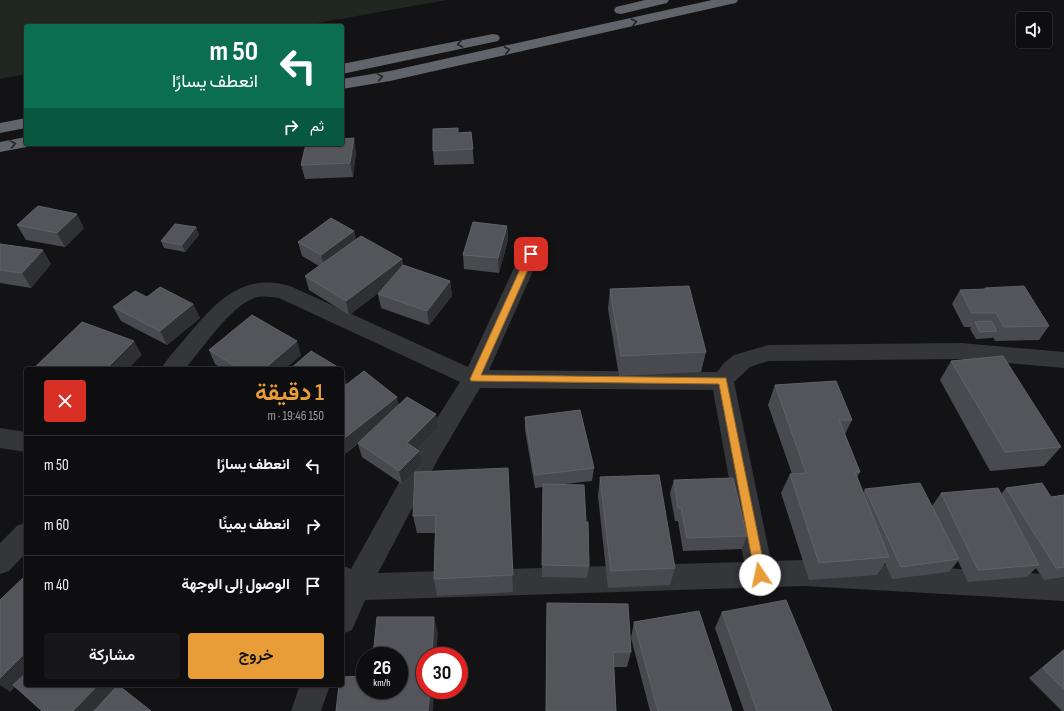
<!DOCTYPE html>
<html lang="ar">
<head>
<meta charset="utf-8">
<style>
  :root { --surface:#0e0e10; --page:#171719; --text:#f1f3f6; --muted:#9b9c9f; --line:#2e2e30; --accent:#e89d38 }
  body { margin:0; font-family:"Sofia Sans Condensed",Vazirmatn,sans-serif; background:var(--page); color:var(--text); direction:rtl; height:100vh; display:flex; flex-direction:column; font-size:15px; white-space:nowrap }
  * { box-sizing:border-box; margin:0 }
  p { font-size:13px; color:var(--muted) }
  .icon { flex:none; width:22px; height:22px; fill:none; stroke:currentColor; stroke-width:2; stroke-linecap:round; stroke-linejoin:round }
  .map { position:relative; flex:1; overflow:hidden; direction:ltr }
  .panel { position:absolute; left:24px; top:367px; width:320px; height:320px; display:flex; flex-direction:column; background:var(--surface); border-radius:4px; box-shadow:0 1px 3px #0004,0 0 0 1px var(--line); direction:rtl }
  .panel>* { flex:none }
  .hud { position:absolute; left:24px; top:24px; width:320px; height:122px; border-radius:4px; box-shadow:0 1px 3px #0004,0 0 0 1px var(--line); direction:rtl; background:#0b6e4f; color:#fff; overflow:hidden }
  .fabs { position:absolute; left:1016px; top:12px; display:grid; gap:8px }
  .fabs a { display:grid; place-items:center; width:36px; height:36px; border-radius:4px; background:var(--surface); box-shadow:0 1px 3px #0004,0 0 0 1px var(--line); font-size:20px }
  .speed { position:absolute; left:356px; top:647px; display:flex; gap:8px; font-size:20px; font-weight:700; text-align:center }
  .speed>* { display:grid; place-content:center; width:52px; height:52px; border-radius:50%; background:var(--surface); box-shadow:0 1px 3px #0004,0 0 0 1px var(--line); line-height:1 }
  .speed small { font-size:10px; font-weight:400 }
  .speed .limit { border:6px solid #d22; background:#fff; color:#111 }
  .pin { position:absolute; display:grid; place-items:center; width:34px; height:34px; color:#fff; margin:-17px; border-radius:8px; box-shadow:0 2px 6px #0006 }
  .me { position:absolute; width:44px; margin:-22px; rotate:349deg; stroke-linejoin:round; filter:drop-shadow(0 0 3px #0008) }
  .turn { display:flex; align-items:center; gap:14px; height:84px; padding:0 20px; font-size:18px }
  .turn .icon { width:52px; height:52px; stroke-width:2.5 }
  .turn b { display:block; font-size:28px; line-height:34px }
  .then { display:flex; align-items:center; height:38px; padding:0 20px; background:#0003; gap:8px; font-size:15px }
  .round { display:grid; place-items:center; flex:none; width:42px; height:42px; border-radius:4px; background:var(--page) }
  .head { display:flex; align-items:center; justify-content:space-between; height:68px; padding:0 20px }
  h1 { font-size:24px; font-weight:600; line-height:30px; color:var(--accent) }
  .button { display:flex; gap:8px; margin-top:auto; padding:8px 20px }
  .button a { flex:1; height:46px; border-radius:4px; background:var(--accent); color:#111; font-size:16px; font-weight:600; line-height:46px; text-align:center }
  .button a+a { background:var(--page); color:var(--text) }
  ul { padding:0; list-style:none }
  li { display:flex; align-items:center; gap:12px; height:60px; padding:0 20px; border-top:1px solid var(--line) }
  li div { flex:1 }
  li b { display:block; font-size:15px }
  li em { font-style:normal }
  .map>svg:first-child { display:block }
  .green { fill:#202720 }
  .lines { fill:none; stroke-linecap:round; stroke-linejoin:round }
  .street { fill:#34363a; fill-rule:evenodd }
  .highway { fill:#61646a; fill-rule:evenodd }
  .wall { fill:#494a50 }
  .shaded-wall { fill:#2f3034 }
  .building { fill:#53555a; stroke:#606268 }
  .oneway { stroke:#232426 }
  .route { fill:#e89d38; stroke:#976624 }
</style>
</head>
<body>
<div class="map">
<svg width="1064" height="711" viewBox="0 0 1064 711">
  <rect width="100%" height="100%" fill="#131315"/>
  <path class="green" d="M0,0H447L300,26H26V74L0,79Z"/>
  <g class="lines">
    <path class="street" d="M531,246L538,248L541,253L489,370L717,372L724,363L734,355L768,345L961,343L1064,352V368L961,359L768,361L750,367L734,382L771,561L804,560L1064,575V601L804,586L365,600L352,630L342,634V565L351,569L420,445L460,382L279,298C271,297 262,295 254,298C229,308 203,348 185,369H161C168,357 179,346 188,335C216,302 242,272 290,286L468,367L521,253L524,248ZM480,388L713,390L744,562L378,573L438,459Z
      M0,428L26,432V452L0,448Z
      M26,522V553L9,571L0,574V543L17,526Z
      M300,685H330L321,711H291Z"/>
    <path class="highway" d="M645,0H669L667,3L621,14L616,13L614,10L616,7Z
      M712,0H738L736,3L731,4L390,81L342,89V79L390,71Z
      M493,34L498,35L500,38L498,41L342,74V64Z
      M26,118V128L0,133V123Z
      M26,137V144H33L32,146L0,152V142Z"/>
  </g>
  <path class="wall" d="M458,128V133L471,132L474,164L434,165L433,151Z
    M356,152L353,177L305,179L301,165Z
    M17,225L84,228L65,247L26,240Z
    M507,226L508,240L499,273L464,269L463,255Z
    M196,227L199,235L185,252L164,248L161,241Z
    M354,231L356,240L402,259L403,265L450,281L452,296L429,325L381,308L378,294L381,291L349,315L309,290L305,276L319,266L302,256L298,242Z
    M0,244L51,264L31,288L0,283Z
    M985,288L1049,326L1039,340L995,341L993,337L992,338L976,339L970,329L971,327H964L952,304L960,290H984Z
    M610,289L706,352L701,372L619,376L608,309Z
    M147,297L193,304L200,318L167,345L121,321L113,307Z
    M209,350L301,355L285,369H223L215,364Z
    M951,361L1061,447L1044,466L990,471L940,380Z
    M347,384L399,405L438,428L417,449L422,464L402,484L362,457L358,444L342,456Z
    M775,385L852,420L845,434L860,472L857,477L863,493L865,489L932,506L941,493L1001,494L1006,488L1051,497L1064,495V577L1044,580L1036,568L1027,577L968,582L958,561L949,572L892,579L885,563L877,575L809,580L781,493L790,474H792L768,405Z
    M525,417L594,468L592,481L565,484L586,522L589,566L587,578L542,577L543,487L535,488L525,430Z
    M508,468L513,592L437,596L434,579L435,533H417L413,516Z
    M600,477L675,568L670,585L608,588L598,496Z
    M674,480L747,536L742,549L683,551L678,521H675L670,493Z
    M547,603L631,652L627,667H614L616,711H546Z
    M722,612L832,711H744L715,628Z
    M634,622L732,711H650L631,638Z
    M1064,649V711H1062L1029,678Z"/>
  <path class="shaded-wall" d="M354,138L356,152L353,177L350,163Z
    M77,214L84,228L65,247L57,233Z
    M507,226L508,240L499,273L498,258Z
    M196,227L199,235L185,252L182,245Z
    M354,231L357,245L325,269L321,255Z
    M43,250L51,264L31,288L22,273Z
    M402,259L404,274L349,315L346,301Z
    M450,281L452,296L429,325L427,311Z
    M193,304L200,318L167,345L160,331Z
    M134,341L142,355L128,369H106Z
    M297,341L301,355L285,369H264Z
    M343,370L347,384L342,389V371Z
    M397,397L400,410L342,456V440Z
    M436,414L438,428L410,456L407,443Z
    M419,451L422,464L402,484L399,471Z
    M434,617L438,633L436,656H432Z
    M26,652V676L10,692L0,685V678Z
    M98,685H120L94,711H73Z
    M430,690H434L433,711H428Z"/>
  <path class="building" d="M458,128V133L471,132L473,149L433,151V129Z
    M354,138L350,163L301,165L306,144H342V139Z
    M38,206L77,214L57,233L17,225Z
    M331,218L354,231L321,255L298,242Z
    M473,222L507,226L498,258L463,255Z
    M175,224L196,227L182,245L161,241Z
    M361,236L402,259L346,301L305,276Z
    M0,244L43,250L22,273L0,270Z
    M403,265L450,281L427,311L378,294Z
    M689,286L706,352L621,356L610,289Z
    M1024,286L1049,326L1004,327L996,313H972L960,290L986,289L985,288Z
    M160,287L193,304L160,331L113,307L135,291L147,297Z
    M252,315L297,341L264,369H240L209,350Z
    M991,321L997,331L980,332L975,322Z
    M82,322L134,341L106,369H33Z
    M311,351L341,369H290Z
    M1003,356L1061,447L1005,452L951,361Z
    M364,371L397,397L342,440V388Z
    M836,381L852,420H839L860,472H855L889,557L819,563L790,474L806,473L775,385Z
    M407,397L436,414L407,443L419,451L399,471L358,443Z
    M580,410L594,468L535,475L525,417Z
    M508,468L513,575L434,579L436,515L413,516L415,472Z
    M659,475L675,568L611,571L600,477Z
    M733,478L747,536L687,538L681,508H678L674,480Z
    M920,483L959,559L901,567L865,489Z
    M1042,483L1051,497L1064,495V567L1056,568L1006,488Z
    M543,484L584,485L586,522H588L589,566L542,565Z
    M998,488L1039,565L978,570L941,493Z
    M26,543V548L23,546Z
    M24,577L26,579V652L0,678V600Z
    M786,600L832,711H757L722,612Z
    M547,603L628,604L631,652H613L616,711H546Z
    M699,611L732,711H658L634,622Z
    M377,617H434L432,656H425V690H430L428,711H336L339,685H342V677L365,676V690H399V656H373Z
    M1064,650V689L1043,668Z
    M26,673V685H98L73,711H42L13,685Z
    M118,685L151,711H94Z"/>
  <defs><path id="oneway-chevron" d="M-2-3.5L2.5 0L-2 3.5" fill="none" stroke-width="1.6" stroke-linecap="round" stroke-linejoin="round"/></defs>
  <g class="oneway">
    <use href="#oneway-chevron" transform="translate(634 22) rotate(-12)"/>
    <use href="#oneway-chevron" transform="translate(460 44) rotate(168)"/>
    <use href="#oneway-chevron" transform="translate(507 50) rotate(-12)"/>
    <use href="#oneway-chevron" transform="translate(380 77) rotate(-10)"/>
    <use href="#oneway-chevron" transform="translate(13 144) rotate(-10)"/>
  </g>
  <path class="route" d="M531,251L535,254L481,375L726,378L766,575L764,578L760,580L756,578L755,575L719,384L471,381L470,379L527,254Z"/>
</svg>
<div class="fabs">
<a><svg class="icon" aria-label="sound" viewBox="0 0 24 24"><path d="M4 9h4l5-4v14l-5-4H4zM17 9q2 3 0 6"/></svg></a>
</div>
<div class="speed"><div>26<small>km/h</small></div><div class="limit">30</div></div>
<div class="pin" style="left:531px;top:254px;background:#d93025"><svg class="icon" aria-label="arrive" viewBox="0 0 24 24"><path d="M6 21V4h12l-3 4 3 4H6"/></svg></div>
<svg class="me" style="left:760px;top:575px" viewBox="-20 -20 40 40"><circle r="19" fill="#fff"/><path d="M0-13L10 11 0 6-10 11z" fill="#e89d38"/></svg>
<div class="hud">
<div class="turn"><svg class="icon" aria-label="left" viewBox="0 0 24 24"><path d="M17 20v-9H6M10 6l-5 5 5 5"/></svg><div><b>50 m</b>انعطف يسارًا</div></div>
<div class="then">ثم<svg class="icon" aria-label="right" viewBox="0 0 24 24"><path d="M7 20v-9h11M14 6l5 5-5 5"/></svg></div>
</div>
<section class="panel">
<div class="head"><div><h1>1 دقيقة</h1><p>150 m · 19:46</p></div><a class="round" style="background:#d93025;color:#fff"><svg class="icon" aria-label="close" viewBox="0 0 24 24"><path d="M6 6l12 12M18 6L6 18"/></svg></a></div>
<ul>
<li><svg class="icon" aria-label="left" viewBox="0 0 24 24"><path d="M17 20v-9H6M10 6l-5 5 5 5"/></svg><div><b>انعطف يسارًا</b></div><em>50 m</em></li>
<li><svg class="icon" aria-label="right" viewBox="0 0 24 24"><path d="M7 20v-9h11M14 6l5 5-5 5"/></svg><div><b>انعطف يمينًا</b></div><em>60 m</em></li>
<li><svg class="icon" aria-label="arrive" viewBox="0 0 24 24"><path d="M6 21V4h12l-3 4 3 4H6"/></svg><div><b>الوصول إلى الوجهة</b></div><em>40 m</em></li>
</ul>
<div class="button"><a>خروج</a><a>مشاركة</a></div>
</section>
</div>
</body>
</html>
